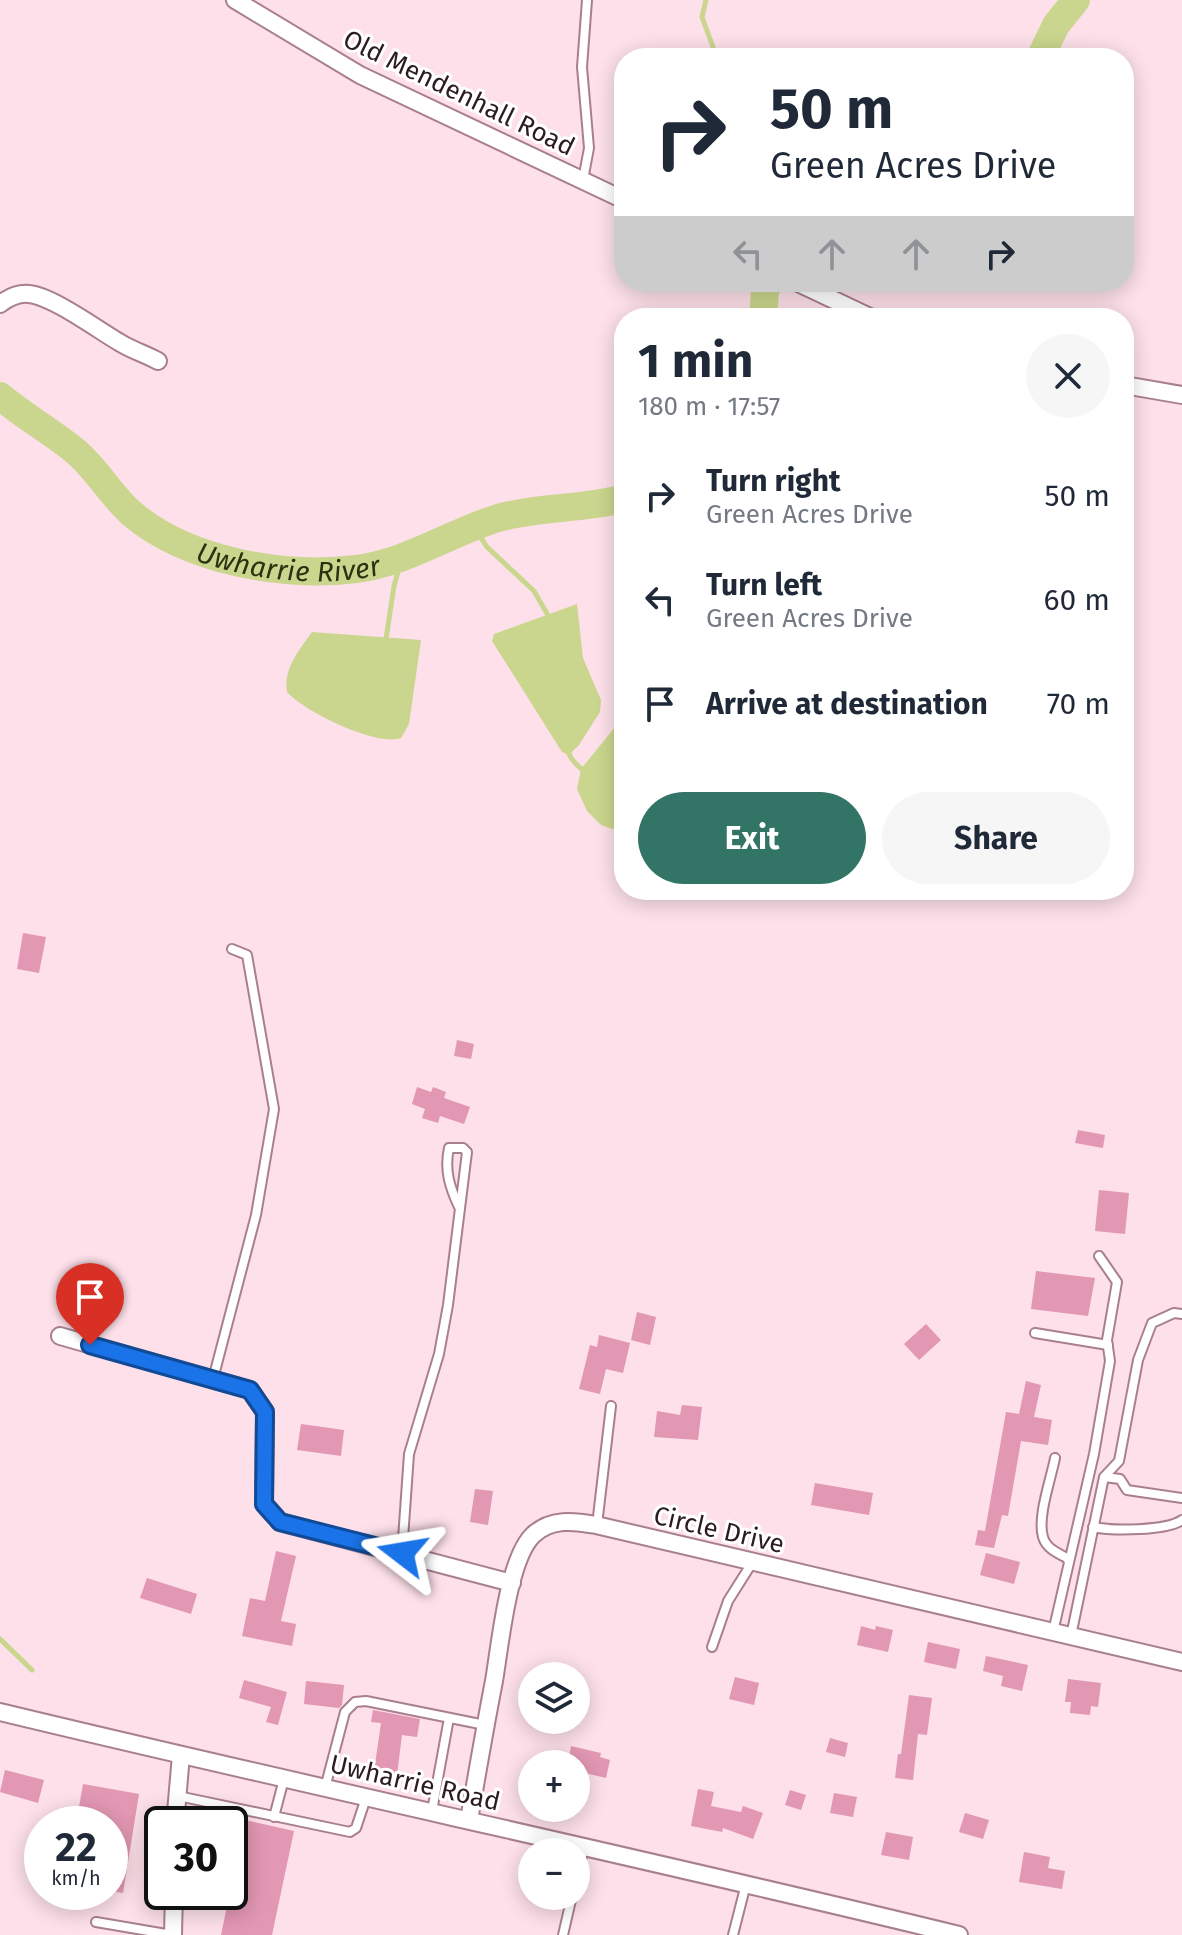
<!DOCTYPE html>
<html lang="en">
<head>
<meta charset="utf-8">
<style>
  :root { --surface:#fff; --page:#f6f6f7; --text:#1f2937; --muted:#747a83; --accent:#327465 }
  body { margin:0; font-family:"Fira Sans",sans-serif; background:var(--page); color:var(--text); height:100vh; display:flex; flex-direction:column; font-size:30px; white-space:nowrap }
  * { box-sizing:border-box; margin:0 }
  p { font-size:26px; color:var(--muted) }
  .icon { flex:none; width:44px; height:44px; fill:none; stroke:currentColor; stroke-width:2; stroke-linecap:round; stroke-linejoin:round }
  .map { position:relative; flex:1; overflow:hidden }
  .panel { position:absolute; left:614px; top:308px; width:520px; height:592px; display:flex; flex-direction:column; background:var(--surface); border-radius:32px; box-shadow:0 4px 20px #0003 }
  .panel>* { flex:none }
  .banner { position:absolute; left:614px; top:48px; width:520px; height:244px; border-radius:32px; box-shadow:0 4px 20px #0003; background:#fff; color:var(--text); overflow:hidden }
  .fabs { position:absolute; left:518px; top:1662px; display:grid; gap:16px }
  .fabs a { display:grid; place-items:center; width:72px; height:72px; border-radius:50%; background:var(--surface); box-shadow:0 4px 20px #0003; font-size:40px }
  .speed { position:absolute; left:24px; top:1806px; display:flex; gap:16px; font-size:40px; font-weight:700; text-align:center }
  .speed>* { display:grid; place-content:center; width:104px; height:104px; border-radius:50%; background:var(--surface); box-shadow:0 4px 20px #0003; line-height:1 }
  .speed small { font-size:20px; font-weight:400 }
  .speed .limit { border:4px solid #111; border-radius:12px; background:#fff; color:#111 }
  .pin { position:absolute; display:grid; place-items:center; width:68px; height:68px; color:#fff; margin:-82px -34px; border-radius:50% 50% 50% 0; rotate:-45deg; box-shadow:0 0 8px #0007 }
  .pin .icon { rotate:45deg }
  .me { position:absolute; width:88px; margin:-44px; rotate:284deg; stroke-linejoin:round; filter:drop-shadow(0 0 6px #0008) }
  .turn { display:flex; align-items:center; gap:28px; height:168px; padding:0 24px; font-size:36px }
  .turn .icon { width:104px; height:104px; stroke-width:2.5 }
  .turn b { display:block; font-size:56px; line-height:68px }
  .lanes { display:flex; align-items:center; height:76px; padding:0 24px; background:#0003; justify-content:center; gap:40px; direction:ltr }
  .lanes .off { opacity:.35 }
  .round { display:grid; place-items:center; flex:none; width:84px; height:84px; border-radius:42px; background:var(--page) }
  .head { display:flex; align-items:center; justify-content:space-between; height:136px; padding:0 24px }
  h1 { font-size:48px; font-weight:700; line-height:60px }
  .cta { display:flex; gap:16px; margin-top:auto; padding:16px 24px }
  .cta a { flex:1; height:92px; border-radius:48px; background:var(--accent); color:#fff; font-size:32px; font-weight:700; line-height:92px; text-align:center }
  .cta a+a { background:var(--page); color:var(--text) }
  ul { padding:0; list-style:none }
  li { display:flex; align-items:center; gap:24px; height:104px; padding:0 24px }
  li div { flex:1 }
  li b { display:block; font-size:30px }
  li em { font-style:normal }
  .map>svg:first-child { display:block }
  .water { fill:#cad68d }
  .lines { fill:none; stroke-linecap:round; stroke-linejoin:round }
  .stream { stroke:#cad68d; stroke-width:5 }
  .river { stroke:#cad68d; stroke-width:28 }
  .building { fill:#e297b2 }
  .service-casing { stroke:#a97f8e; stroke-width:12 }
  .minor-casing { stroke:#a97f8e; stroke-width:20 }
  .service { stroke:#fff; stroke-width:8 }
  .minor { stroke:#fff; stroke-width:16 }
  .route-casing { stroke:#114b97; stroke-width:20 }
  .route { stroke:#1a73e8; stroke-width:14 }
  .labels { text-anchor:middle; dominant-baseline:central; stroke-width:6; stroke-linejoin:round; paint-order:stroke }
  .street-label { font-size:26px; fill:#2c1b21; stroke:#fff }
  .water-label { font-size:28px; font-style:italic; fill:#2c3111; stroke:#fff }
</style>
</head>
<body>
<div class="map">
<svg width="1182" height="1935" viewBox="0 0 1182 1935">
  <rect width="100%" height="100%" fill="#fde0e9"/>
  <path class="water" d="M577,604L583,658L601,700L600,712L579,745L569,755L562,752L492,641L494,634Z
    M312,632L421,640L409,724L401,738C377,747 305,712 287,692C283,669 299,650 312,632Z
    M615,727L624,737V833L601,825L587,811L577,789L581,769Z"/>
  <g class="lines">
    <path class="stream" d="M706,0L702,17L717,58
      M474,527L487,547L534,591L549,617
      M386,639L394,586L402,558
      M568,750C569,758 579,768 586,772
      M0,1639L32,1670"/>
    <g class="river">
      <path d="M1040,58L1056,25L1076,0"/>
      <path d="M763,318L765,290L769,283"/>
      <path id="s1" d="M0,396C24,416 50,431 74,450C96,468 110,494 131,513C187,561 283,578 356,569C406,563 450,533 498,518C540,506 583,510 624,498"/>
    </g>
  </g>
  <path class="building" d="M23,933L46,937L39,973L17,969Z
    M457,1040L474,1044L471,1059L454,1056Z
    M417,1087L431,1092L433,1087L446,1092L444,1098L470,1107L464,1124L440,1116L438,1123L422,1118L425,1109L412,1104Z
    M1078,1130L1105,1135L1103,1148L1075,1143Z
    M1099,1190L1129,1193L1125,1234L1095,1231Z
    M1036,1271L1095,1278L1088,1316L1031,1309Z
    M637,1312L656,1317L650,1345L631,1340Z
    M926,1324L941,1340L919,1360L904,1344Z
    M599,1335L630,1343L623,1373L606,1369L600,1394L579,1389L590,1345L597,1347Z
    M1026,1381L1041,1385L1034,1417L1052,1420L1048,1445L1021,1441L1008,1516L1002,1515L994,1548L975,1545L978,1530L985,1531L1006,1412L1019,1414Z
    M682,1405L702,1407L698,1440L654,1437L657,1411L680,1415Z
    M301,1424L344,1430L341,1456L297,1450Z
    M815,1483L873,1493L869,1515L811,1505Z
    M475,1489L493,1491L488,1525L470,1522Z
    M276,1551L296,1556L281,1621L296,1624L292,1646L242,1636L250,1598L265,1601Z
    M986,1553L1020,1562L1014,1584L980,1575Z
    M147,1578L197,1594L191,1614L140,1598Z
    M861,1626L875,1630L876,1626L893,1630L888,1652L857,1645Z
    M928,1642L960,1649L956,1669L924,1662Z
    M986,1656L1028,1665L1022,1691L1001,1686L1003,1676L983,1671Z
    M735,1677L759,1683L754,1705L729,1699Z
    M1068,1679L1101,1683L1098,1707L1091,1706L1090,1715L1070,1713L1071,1702H1065Z
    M244,1680L287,1692L278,1725L266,1722L271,1707L239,1698Z
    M306,1681L344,1685L342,1705L339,1708L304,1704Z
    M909,1695L932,1698L927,1735L918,1734L913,1780L895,1778L898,1754H901Z
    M373,1710L420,1719L417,1737L402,1735L397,1775L374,1771L381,1723L371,1722Z
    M830,1738L848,1743L845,1757L826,1752Z
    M571,1746L601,1753L600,1757L610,1760L606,1778L576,1771V1764H568Z
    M5,1770L44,1780L38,1803L0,1792Z
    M83,1784L139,1794L123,1893L110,1891V1824H76Z
    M698,1789L714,1792L711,1806L741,1812L743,1806L763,1813L753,1839L723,1828L722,1832L691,1826Z
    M790,1790L806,1795L801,1810L785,1805Z
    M834,1793L857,1797L853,1817L830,1813Z
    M965,1813L989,1820L983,1839L959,1832Z
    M245,1820L294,1831L272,1935H221Z
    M886,1832L913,1837L909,1860L881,1855Z
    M1024,1852L1050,1857L1048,1868L1065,1871L1062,1889L1019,1882Z"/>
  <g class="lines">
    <defs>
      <path id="service" d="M583,180L589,148L582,67L587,0
        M1035,1333L1108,1345
        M213,1379L256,1215L274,1109L247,955L232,949
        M1055,1458C1051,1479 1037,1517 1043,1537C1046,1548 1057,1553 1067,1558L1069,1562
        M1104,1477L1120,1479L1127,1490L1182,1498
        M597,1525L611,1406
        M1093,1527C1113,1531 1166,1531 1182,1520
        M402,1553L409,1454L439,1354L448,1305L467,1152L463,1148H449C444,1170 450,1188 459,1207
        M1053,1632L1094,1454L1110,1361L1107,1340L1117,1282L1099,1256
        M1071,1636L1104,1477L1119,1461L1138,1360L1152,1323L1174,1313L1182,1314
        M712,1647L728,1601L752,1563
        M325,1788L345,1712L355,1702L366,1701L485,1725
        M178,1796L350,1832L356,1828L366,1798
        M432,1811L449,1718
        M274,1817L284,1779
        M576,1882L584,1847
        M96,1922L172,1935
        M563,1935L572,1896
        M733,1935L746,1884"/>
      <path id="minor" d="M235,0L360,75L624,200
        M796,282L872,318
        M0,304C8,298 19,293 29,294C53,296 102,333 124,345C135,351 147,355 158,361
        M1124,385L1182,395
        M60,1336L250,1390L265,1412L264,1504L280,1522L512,1583
        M0,1712C319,1789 640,1857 959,1935
        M469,1820C477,1774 485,1727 494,1681C500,1646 508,1559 533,1535C551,1518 574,1521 596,1525L1182,1662
        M175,1824L181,1755
        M173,1935L174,1892"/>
    </defs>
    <use href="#service" class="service-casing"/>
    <use href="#minor" class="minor-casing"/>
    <use href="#service" class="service"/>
    <use href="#minor" class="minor"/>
  </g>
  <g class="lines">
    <defs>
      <path id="route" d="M90,1345L250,1390L265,1412L264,1504L280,1522L402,1553"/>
    </defs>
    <use href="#route" class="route-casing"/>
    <use href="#route" class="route"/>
  </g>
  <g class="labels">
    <g class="street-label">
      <text transform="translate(459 93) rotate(26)">Old Mendenhall Road</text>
      <text transform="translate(719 1530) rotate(13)">Circle Drive</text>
      <text transform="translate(415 1783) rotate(13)">Uwharrie Road</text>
    </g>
    <g class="water-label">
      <text stroke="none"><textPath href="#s1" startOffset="346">Uwharrie River</textPath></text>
    </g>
  </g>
</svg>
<div class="fabs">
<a><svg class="icon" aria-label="layers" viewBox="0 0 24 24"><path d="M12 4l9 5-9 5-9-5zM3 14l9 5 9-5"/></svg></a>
<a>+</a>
<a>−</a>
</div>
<div class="speed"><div>22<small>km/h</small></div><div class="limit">30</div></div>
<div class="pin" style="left:90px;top:1345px;background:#d93025"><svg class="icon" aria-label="arrive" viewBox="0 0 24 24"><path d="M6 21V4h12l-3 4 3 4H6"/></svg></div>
<svg class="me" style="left:402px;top:1553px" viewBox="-20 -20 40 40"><path d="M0-17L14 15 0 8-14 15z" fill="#1a73e8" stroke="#fff" stroke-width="4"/></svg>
<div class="banner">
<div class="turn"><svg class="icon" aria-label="right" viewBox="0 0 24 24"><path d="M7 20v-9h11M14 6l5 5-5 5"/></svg><div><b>50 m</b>Green Acres Drive</div></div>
<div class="lanes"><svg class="icon off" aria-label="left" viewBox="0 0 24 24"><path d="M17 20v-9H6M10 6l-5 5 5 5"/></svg><svg class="icon off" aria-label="ahead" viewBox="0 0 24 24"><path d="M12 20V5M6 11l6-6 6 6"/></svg><svg class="icon off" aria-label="ahead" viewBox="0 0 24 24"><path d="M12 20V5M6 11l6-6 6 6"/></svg><svg class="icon" aria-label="right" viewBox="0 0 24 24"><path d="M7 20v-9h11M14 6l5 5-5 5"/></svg></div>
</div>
<section class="panel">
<div class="head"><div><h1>1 min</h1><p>180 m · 17:57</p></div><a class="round"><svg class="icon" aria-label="close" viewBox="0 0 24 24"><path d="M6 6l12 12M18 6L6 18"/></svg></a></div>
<ul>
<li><svg class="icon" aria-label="right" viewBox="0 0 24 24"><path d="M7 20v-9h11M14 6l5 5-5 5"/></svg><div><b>Turn right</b><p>Green Acres Drive</p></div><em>50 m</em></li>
<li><svg class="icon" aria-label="left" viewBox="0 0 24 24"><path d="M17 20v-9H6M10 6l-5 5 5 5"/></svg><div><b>Turn left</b><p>Green Acres Drive</p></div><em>60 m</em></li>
<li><svg class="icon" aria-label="arrive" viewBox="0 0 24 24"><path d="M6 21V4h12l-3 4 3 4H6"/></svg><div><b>Arrive at destination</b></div><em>70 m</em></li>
</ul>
<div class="cta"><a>Exit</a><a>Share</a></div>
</section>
</div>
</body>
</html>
